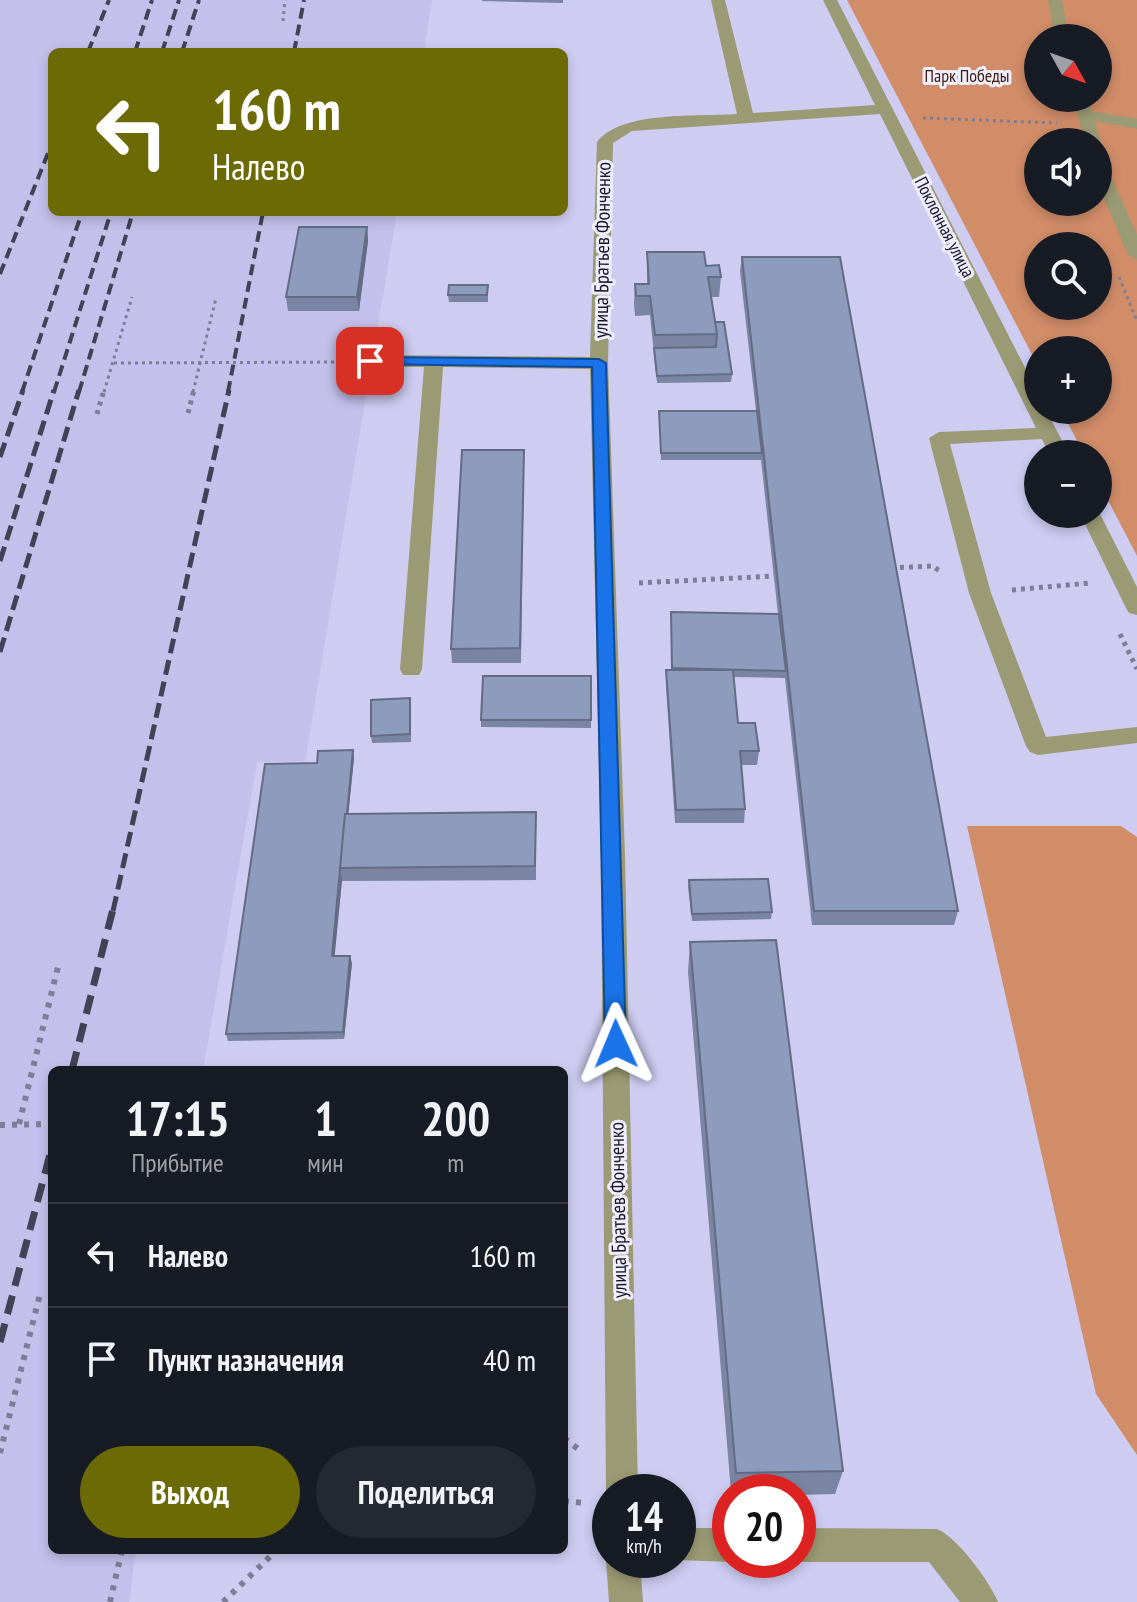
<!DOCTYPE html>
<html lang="ru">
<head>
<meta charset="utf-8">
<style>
  :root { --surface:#171b24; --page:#242831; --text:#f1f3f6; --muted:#9ea1a6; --line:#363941; --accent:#6c6a05 }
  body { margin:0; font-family:"PT Sans Narrow",sans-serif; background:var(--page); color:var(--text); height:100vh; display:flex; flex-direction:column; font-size:30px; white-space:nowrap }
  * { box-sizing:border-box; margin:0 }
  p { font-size:26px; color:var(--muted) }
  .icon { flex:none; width:44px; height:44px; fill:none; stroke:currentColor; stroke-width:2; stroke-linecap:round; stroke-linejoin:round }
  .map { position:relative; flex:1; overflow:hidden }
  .side { position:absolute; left:48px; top:1066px; width:520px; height:488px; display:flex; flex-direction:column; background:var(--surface); border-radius:12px; box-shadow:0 4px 12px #0003 }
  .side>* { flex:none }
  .guide { position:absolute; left:48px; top:48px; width:520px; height:168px; border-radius:12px; box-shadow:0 4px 12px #0003; background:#6c6a05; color:#fff; overflow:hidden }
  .needle { width:52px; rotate:130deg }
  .tools { position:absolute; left:1024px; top:24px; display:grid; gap:16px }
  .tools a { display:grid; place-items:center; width:88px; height:88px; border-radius:50%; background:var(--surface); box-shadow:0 4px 12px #0003; font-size:40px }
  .speed { position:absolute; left:592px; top:1474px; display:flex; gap:16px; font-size:40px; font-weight:700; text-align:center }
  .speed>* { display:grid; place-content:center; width:104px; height:104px; border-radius:50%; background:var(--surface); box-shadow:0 4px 12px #0003; line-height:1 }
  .speed small { font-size:20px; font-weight:400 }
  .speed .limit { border:12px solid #d22; background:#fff; color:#111 }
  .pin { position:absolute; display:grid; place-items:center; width:68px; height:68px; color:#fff; margin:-34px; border-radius:16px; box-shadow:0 4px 12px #0006 }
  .me { position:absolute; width:88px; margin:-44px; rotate:359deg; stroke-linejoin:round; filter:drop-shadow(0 0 6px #0008) }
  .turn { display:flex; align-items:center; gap:28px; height:168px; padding:0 32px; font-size:36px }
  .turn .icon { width:104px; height:104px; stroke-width:2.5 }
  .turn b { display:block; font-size:56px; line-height:68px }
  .eta { display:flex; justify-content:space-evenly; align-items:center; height:136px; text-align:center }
  .eta b { font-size:48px; font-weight:700; line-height:56px }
  .primary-button { display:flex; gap:16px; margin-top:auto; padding:16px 32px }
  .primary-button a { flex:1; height:92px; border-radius:48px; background:var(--accent); color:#fff; font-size:32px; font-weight:700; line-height:92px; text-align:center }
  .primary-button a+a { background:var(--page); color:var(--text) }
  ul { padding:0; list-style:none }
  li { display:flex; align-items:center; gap:24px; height:104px; padding:0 32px; border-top:2px solid var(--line) }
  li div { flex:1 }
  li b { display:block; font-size:30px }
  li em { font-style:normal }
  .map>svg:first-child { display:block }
  .built { fill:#c3c0eb }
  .green { fill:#d18c68; fill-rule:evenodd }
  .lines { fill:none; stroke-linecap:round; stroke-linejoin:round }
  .path-far2 { stroke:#7e7d98; stroke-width:3; stroke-dasharray:3 4; stroke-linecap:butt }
  .path-far1 { stroke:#7e7d98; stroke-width:5; stroke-dasharray:4 5; stroke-linecap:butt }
  .path { stroke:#7e7d98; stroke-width:6; stroke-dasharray:5 7; stroke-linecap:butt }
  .lane { fill:#9a9a74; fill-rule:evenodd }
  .street { fill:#9a9a74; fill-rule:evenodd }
  .rail-far2 { stroke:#424155; stroke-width:4; stroke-dasharray:11 6; stroke-linecap:butt }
  .rail-far1 { stroke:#424155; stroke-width:5; stroke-dasharray:15 7; stroke-linecap:butt }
  .rail { stroke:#424155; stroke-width:7; stroke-dasharray:19 10; stroke-linecap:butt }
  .path-bridge { stroke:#7e7d98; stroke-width:3; stroke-dasharray:3 4; stroke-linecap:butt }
  .wall { fill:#7985a2 }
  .shaded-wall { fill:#636c84 }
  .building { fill:#8d9bbc; stroke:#636c84; stroke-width:2 }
  .route { fill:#1a73e8; stroke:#114b97; stroke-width:2 }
  .labels { text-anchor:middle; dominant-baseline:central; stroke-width:6; stroke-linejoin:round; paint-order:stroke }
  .far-park-label { font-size:18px; fill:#43210f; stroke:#f0efff }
  .far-street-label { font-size:18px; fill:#181725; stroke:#f0efff }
  .street-label { font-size:20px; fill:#181725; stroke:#f0efff }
</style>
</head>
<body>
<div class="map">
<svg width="1137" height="1602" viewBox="0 0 1137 1602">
  <rect width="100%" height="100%" fill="#ceccf1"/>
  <path class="built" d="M0,0H432L424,52H52V212H397L305,761L257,762L203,1070H52V1550H136L129,1602H0Z"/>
  <path class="green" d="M847,0H1137V556L1098,481V454H1084L1061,410H1098V350H1038V366ZM1038,38H1098V98H1038ZM1038,142H1098V202H1038ZM1038,246H1098V306H1038Z
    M967,826H1121L1137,837V1455L1096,1394Z"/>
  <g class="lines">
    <path class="path-far2" d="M283,21L285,0
      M923,118L1057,123
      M1119,277L1137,321
      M104,392L132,297
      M193,392L216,298"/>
    <path class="path-far1" d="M188,413L194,390
      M97,414L104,390
      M891,568L932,566L940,571
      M639,583L774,576
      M1012,590L1090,583
      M1120,634L1137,669"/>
    <path class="path" d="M19,1124L58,967
      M0,1125L52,1124
      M564,1438L582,1452
      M0,1453L41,1290
      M564,1501L585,1503
      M110,1602L122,1550
      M223,1602L277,1550"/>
    <path class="lane" d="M711,0H725L753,113L875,105L823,0H837L1038,393V410H1046L1069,454H1049L1042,439L950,444L991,593L1046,737L1137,727V743L1038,755L1030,752L1026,746L969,593L929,438L939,432L1036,428L880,114L632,131L613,143L608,363L625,856L638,1492H610V1502L606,1492L601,856L590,369L443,367L422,669L419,675H403L400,669L424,367H370L361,361L370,355L590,357L597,142C622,110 698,117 737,114Z
      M1098,510L1137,587V615L1129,613L1126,608L1080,514H1098Z
      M678,1528H730V1560H734L730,1562L677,1560Z
      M798,1528L937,1529C958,1538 989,1581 998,1602H960L929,1562H798L794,1560H798Z
      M610,1551V1560H640L643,1602H609L606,1560Z"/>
    <path class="street" d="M1048,0H1062L1069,38H1055Z
      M1073,98H1089L1092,111L1137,119V129L1095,121L1101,142L1098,146V142H1085Z
      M1098,160L1106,165L1137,235V260L1128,255L1098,184Z"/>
    <path class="rail-far2" d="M88,52L109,0
      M135,52L152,0
      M162,52L179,0
      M182,52L199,0
      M294,52L304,0
      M0,274L52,143
      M22,392L82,212
      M54,392L111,212
      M79,392L133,212
      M228,392L263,212"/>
    <path class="rail-far1" d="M0,457L23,390
      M0,561L54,390
      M0,652L79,390
      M113,911L229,390"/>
    <path class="rail" d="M72,1070L113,909
      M0,1342L52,1147"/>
    <path class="path-bridge" d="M114,363L347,362"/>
  </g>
  <path class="wall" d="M482,0H563V3L482,1Z
    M367,227L368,241L359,311H288L286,297Z
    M647,252L706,266L721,277L719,297H711L715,322L732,374L731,382L657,383L650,315L635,316L634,304L635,284H647Z
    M742,257L958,911L954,925H812L785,678L734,677L738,723L759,751L757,765H741L745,809L744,823H675L666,685V670H672L671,612L778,614L761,460H661L659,411H756L740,271Z
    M488,285V302H449L448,295Z
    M524,450L521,663H452L451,649Z
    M591,676V728L481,727V720Z
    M410,698L411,742L372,743L371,736Z
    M353,750L354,758L348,814L536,812V880L342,881V880L334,956L352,963L344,1039L228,1041L226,1034L317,763Z
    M689,880L772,912L771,919L692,921L688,887Z
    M690,942L843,1471L835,1494L798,1495V1492H731L688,972Z"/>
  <path class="shaded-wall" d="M367,227L368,241L359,311L357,297Z
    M353,750L354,758L343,868H341Z
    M341,872L342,880L334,963L332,956Z
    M350,956L352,963L344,1039L343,1032Z"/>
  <path class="building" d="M299,227H367L357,297H286Z
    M647,252H704L706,266L719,265L721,277H708L717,334L655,335L650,296H636L635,284H649Z
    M742,257H840L958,911H814Z
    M449,285H488L487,295H448Z
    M715,322H724L732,374L657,376L654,348L716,347L717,334Z
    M659,411H757L762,453H661Z
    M462,450H524L520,648L451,649Z
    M671,612L779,614L786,671L672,668Z
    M666,670H733L738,723H755L759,751H740L745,809L676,810Z
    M483,676H591V720H481Z
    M410,698V734L371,736V700Z
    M353,750L347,814H345L332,956H350L343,1032L226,1034L265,764L317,763L318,751Z
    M536,812L535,866L340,868L345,814Z
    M768,879L772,912L692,914L689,880Z
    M776,940L843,1471L736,1473L690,942Z"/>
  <path class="route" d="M370,357L599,359L606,363L626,1044L623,1050L616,1052L608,1050L605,1044L592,367L365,364V358Z"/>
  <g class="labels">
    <g class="far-park-label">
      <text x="967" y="75">Парк Победы</text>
    </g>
    <g class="far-street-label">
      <text transform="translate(945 227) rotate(63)">Поклонная улица</text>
    </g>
    <g class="street-label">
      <text transform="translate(602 250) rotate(-89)">улица Братьев Фонченко</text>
      <text transform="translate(618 1210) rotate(-91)">улица Братьев Фонченко</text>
    </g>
  </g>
</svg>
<div class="tools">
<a><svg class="needle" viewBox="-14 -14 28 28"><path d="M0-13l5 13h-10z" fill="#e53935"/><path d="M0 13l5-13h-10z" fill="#9ea1a6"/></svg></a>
<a><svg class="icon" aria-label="sound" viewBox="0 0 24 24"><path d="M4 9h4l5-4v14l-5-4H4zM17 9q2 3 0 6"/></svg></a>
<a><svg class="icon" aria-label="search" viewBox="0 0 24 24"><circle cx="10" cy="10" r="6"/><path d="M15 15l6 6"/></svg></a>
<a>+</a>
<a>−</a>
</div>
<div class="speed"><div>14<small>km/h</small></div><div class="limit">20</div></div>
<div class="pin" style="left:370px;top:361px;background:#d93025"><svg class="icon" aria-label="arrive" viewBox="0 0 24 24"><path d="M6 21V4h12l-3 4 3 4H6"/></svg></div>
<svg class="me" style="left:616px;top:1044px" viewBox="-20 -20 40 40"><path d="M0-17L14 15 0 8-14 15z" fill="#1a73e8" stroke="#fff" stroke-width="4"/></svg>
<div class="guide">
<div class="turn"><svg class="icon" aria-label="left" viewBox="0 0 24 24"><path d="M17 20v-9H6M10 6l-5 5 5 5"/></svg><div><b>160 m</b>Налево</div></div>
</div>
<section class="side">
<div class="eta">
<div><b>17:15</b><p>Прибытие</p></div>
<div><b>1</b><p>мин</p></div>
<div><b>200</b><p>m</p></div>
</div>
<ul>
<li><svg class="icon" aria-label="left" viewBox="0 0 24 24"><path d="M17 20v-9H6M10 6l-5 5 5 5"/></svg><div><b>Налево</b></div><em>160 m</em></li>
<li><svg class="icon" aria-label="arrive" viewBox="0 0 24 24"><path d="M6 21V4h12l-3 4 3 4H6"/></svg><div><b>Пункт назначения</b></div><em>40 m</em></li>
</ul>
<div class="primary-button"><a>Выход</a><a>Поделиться</a></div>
</section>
</div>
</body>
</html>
